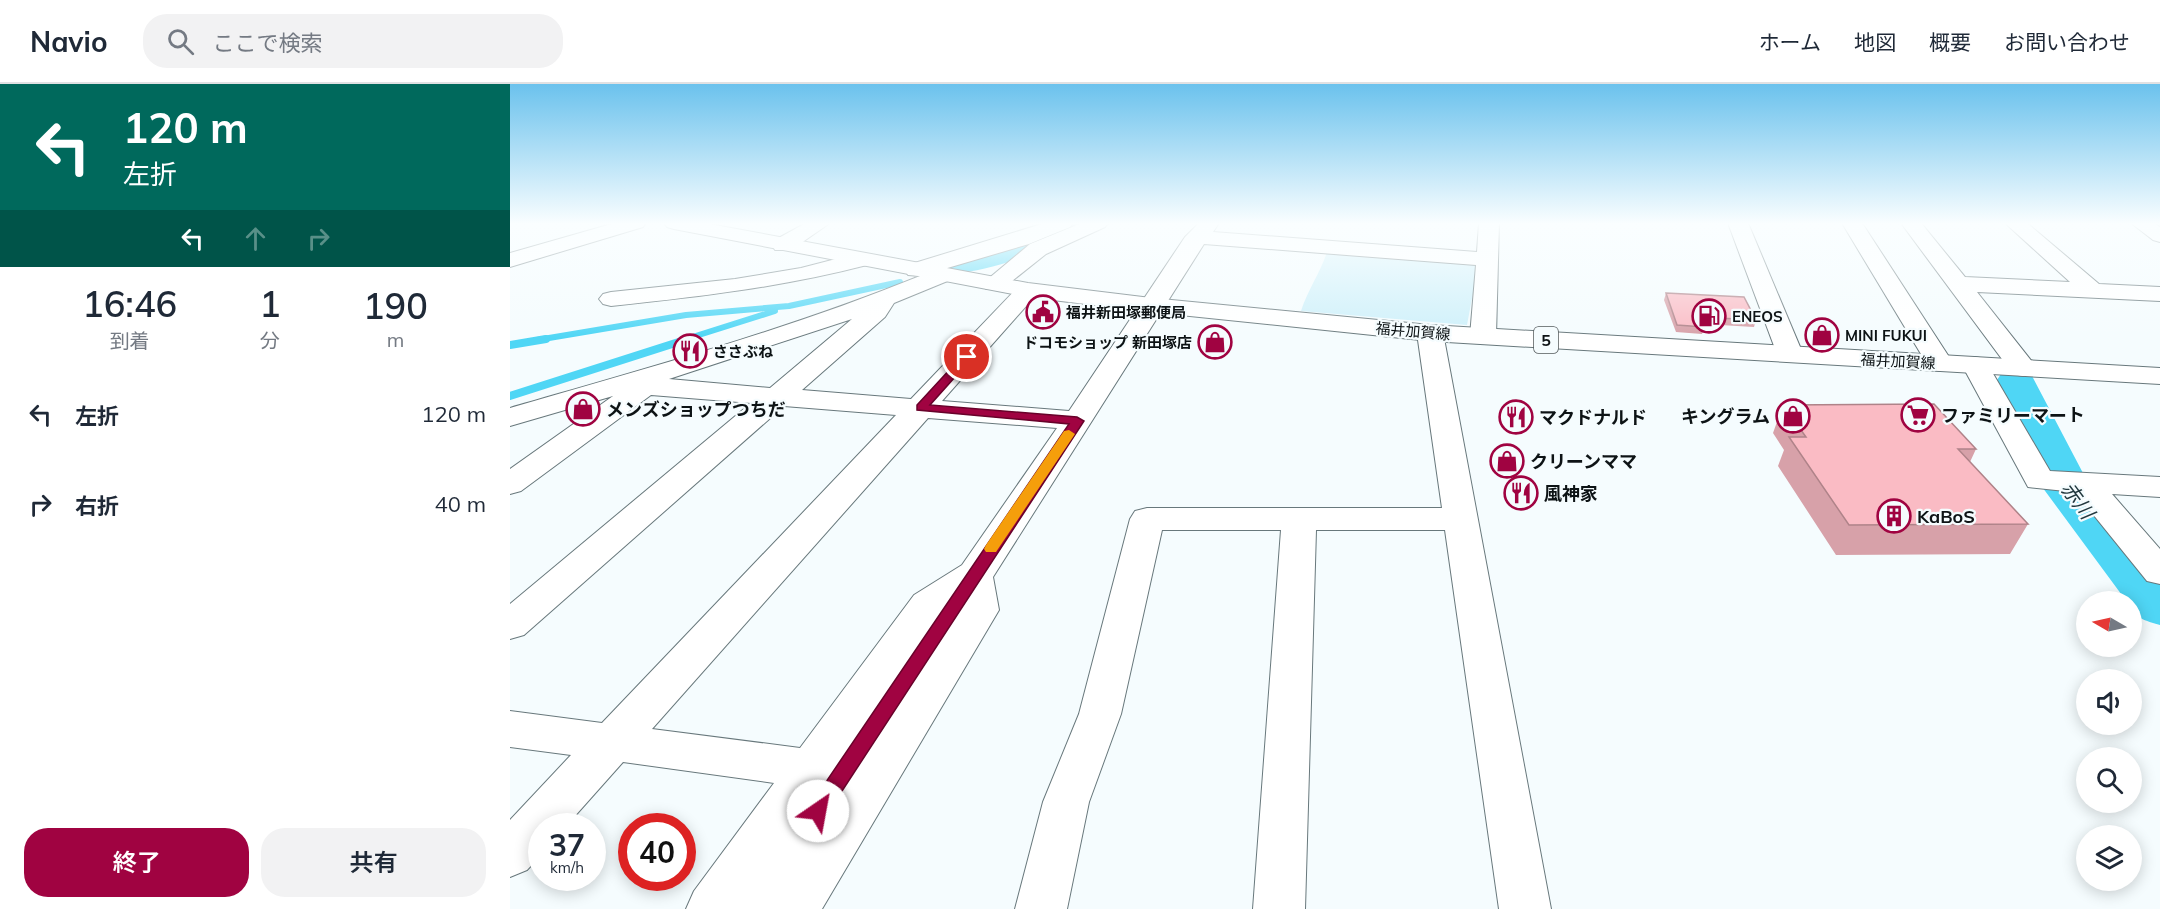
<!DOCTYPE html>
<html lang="ja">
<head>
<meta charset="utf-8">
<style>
  :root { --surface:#fff; --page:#f2f2f3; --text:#1f2937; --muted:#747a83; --line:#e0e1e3; --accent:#a00341 }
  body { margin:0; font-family:Mulish,"Noto Sans JP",sans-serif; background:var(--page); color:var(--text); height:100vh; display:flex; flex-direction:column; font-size:22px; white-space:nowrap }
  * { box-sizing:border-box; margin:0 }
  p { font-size:20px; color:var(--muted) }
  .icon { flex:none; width:33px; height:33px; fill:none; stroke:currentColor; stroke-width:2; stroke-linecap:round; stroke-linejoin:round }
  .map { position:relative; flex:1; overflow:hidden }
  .side { display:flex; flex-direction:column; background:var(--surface); width:510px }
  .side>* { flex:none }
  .top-card { background:#00695c; color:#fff; overflow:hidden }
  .needle { width:39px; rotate:279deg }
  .controls { position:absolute; left:1566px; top:507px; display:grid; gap:12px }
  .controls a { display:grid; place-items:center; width:66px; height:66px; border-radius:50%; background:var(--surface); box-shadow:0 3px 15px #0003; font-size:30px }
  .speed { position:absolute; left:18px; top:729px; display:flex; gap:12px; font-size:30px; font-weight:700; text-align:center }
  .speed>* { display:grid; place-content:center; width:78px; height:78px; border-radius:50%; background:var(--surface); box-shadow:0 3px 15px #0003; line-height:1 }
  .speed small { font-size:15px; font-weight:400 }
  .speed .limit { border:9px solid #d22; background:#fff; color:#111 }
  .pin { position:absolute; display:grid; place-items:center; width:51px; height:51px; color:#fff; margin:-26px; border:3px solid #fff; border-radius:50%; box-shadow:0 2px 6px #0007 }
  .me { position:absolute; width:66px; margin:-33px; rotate:33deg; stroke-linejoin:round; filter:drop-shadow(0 0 4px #0008) }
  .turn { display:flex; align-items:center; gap:21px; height:126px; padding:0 24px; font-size:27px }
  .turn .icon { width:78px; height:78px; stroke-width:2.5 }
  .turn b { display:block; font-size:42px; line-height:51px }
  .lanes { display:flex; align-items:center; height:57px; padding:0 24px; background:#0003; justify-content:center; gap:30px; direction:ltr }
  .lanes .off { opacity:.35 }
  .eta { display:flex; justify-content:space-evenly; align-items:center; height:102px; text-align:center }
  .eta b { font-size:36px; font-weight:600; line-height:42px }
  .action { display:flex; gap:12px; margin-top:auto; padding:12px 24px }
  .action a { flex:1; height:69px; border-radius:24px; background:var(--accent); color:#fff; font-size:24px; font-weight:600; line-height:69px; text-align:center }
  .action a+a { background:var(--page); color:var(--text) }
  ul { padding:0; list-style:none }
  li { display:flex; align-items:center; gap:18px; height:90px; padding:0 24px }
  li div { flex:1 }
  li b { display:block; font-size:22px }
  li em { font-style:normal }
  header { display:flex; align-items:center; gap:36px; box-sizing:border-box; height:84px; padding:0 30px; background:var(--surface); border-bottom:2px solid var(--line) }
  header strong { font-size:28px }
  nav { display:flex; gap:33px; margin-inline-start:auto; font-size:21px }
  .search { width:420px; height:54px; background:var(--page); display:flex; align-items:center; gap:15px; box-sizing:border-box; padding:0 21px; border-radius:24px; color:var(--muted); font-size:22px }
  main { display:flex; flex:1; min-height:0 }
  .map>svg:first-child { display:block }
  .green { fill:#cef0fa }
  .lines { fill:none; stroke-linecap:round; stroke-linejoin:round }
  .stream-far1 { stroke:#4fd6f5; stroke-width:6 }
  .stream { stroke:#4fd6f5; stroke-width:8 }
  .river { fill:#4fd6f5; fill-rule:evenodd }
  .minor-casing { stroke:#68787c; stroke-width:2 }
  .major-casing { stroke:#68787c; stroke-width:2 }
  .minor { fill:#fff; fill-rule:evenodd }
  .major { fill:#fff; fill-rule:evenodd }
  .wall { fill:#d7a1a9 }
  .building { fill:#fabbc4; stroke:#af8389; stroke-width:1.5 }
  .route { fill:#a00341; stroke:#68022a; stroke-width:1.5 }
  .slow { fill:#f59e0b }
  .labels { text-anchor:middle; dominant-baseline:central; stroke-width:4.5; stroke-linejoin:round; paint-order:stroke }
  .far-poi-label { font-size:15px; font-weight:bold; fill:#0d1315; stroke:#f5fcfe; text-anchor:start }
  .far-street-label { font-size:15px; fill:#0d1315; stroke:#f5fcfe }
  .shield { fill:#f5fcfe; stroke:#53595b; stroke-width:1.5 }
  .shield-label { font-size:16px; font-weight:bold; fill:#0d1315 }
  .poi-label { font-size:18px; font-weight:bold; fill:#0d1315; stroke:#f5fcfe; text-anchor:start }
  .water-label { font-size:20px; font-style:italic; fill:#22383e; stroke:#f5fcfe }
</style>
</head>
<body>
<header>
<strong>Navio</strong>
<div class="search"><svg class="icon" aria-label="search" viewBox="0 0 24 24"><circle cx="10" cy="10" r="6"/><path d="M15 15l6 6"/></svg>ここで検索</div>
<nav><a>ホーム</a><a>地図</a><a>概要</a><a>お問い合わせ</a></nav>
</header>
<main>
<section class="side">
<div class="top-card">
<div class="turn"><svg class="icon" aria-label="left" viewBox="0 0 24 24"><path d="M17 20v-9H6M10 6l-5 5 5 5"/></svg><div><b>120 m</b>左折</div></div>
<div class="lanes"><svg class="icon" aria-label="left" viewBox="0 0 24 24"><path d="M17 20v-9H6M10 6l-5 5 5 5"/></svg><svg class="icon off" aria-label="ahead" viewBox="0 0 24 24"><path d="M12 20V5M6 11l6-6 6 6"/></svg><svg class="icon off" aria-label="right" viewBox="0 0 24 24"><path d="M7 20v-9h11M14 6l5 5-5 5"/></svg></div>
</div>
<div class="eta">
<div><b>16:46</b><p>到着</p></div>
<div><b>1</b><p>分</p></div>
<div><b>190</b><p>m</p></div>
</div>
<ul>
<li><svg class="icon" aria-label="left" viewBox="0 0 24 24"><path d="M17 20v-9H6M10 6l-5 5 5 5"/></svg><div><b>左折</b></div><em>120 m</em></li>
<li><svg class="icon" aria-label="right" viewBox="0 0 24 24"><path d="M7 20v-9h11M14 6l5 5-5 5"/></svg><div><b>右折</b></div><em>40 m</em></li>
</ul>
<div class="action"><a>終了</a><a>共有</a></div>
</section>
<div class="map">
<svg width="1650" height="825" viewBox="0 0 1650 825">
  <rect width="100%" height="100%" fill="#f5fcfe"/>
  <path class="green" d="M818,165L969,177L957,241L791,227C798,205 811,188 818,165Z"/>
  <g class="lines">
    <path class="stream-far1" d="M27,256L176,231L279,222L390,198
      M173,256L265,227"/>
    <path class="stream" d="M0,261L36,255
      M0,312L178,255"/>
    <path class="river" d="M544,139H589L584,146C550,159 467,196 434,187L429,180L434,173L494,157Z
      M1506,286L1521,290L1574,391L1650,481V541C1636,537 1622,534 1622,518H1617L1527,396L1485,299L1491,290Z"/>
    <defs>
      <path id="minor" d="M105,139H136L133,143L0,183V169Z
        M296,139H320L281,166H265L262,161L265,156Z
        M535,139H563L560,143L519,160L434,185L443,191L440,196L384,219L375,233L292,306L401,315L510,201H526L530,206L526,211L432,317L559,327L675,153L689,139H709L703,148L967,168L969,139H989L986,252L982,257L973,260L964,257L960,252L966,181L694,160L483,493L489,526L312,825H176L184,807L264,699L113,678L56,742H32V770L17,786L0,793V736L61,671L0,663V627L92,639L386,331L274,322L14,551L0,555V520L241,319L141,311L11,407L0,410V385L103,312L0,342V324C138,284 277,246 410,192L398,191L395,186L398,181ZM342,235L260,304L159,295ZM418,334L547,344L452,481L404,511L290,664L142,645Z
        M572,139H598L595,143L536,170L492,205H476L472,200L520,160Z
        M1218,139H1238L1293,270L1289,276L1280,278L1271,276L1267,270Z
        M1332,139H1352L1443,279L1440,285L1430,287L1420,285Z
        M1391,139H1411L1455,193L1560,198L1495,139H1517L1589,200L1650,203V217L1467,208L1527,284L1523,290L1513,292L1503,290Z
        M1621,139H1644L1650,143V158L1643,156Z
        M349,169L357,171L360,176L357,181C272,203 188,213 101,222L93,220L89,215L93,210L101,208L225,195L291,184Z
        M920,241L929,244L933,249L1041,825H989L935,446H806L795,825H743L771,446H652L611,630L579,718L557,825H505L533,718L569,630L620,435L625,427L637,424H932L907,249L911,244Z
        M1465,273L1475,275L1478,281L1540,387L1650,393V413L1602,410L1650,465V500L1637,497L1565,408L1518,403L1452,281L1455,275Z"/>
      <path id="major" d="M154,139H194L518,199L641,214L920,241L1650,284V300L920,257L641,228L518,213L164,145L157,143Z"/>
    </defs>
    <use href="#minor" class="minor-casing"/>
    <use href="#major" class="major-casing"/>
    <use href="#minor" class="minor"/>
    <use href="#major" class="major"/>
  </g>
  <path class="wall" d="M1156,209L1246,236L1244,243L1193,240L1194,243L1192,250L1166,248L1154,216Z
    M1273,321L1466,365L1460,378L1518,440L1500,470L1326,471L1268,382L1274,366L1263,349Z"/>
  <path class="building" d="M1156,209L1234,213L1246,236L1191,233L1194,243L1167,241Z
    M1424,320L1466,365H1448L1518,440L1339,441L1279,353H1296L1273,321Z"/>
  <linearGradient id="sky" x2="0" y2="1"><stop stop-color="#6bc2ed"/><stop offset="0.55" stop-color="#fafeff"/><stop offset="1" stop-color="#fafeff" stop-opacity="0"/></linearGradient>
  <rect width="1650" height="254" fill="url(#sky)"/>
  <path class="route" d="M453,271L463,273L420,321L567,333L574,337L315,733L308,735L301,733L298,727L301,720L559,340L407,326V321Z"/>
  <path class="slow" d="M559,346L565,350L486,468H476L474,465L476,461L554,347Z"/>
  <defs>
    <symbol id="civic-ring" viewBox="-11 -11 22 22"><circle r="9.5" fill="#f5fcfe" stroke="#a00341" stroke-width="1.5"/><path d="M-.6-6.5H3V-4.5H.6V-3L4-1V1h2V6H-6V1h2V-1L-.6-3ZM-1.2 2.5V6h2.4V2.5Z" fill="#a00341"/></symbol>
    <symbol id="fuel-ring" viewBox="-11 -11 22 22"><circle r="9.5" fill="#f5fcfe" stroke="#a00341" stroke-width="1.5"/><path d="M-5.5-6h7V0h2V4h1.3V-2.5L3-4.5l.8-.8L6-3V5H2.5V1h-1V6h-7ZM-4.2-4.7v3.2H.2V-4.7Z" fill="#a00341"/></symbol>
    <symbol id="shop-ring" viewBox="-11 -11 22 22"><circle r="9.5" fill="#f5fcfe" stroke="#a00341" stroke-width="1.5"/><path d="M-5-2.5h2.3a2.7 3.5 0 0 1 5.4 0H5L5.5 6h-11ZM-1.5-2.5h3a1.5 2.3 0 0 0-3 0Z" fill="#a00341"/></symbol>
    <symbol id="restaurant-ring" viewBox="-11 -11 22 22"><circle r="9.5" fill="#f5fcfe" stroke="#a00341" stroke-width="1.5"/><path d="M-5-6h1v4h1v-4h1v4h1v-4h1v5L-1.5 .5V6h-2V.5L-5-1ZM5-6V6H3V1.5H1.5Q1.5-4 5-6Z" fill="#a00341"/></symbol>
    <symbol id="supermarket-ring" viewBox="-11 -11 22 22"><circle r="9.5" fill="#f5fcfe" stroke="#a00341" stroke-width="1.5"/><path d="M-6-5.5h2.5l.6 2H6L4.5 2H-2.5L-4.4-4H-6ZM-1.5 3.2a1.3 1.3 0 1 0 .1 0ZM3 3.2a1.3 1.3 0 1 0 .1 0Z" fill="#a00341"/></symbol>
    <symbol id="building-ring" viewBox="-11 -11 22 22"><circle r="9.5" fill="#f5fcfe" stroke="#a00341" stroke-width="1.5"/><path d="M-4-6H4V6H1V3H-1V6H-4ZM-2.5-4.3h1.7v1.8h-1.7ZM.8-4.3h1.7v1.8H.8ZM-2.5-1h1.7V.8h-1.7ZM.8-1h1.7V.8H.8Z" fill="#a00341"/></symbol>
  </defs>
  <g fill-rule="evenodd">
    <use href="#civic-ring" x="514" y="209" width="38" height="38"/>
    <use href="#fuel-ring" x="1180" y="213" width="38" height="38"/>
    <use href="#shop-ring" x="1293" y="232" width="38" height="38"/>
    <use href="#shop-ring" x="686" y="239" width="38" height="38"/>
    <use href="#restaurant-ring" x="161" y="248" width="38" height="38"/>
    <use href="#shop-ring" x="54" y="306" width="38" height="38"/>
    <use href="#supermarket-ring" x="1389" y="312" width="38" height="38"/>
    <use href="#shop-ring" x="1264" y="313" width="38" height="38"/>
    <use href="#restaurant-ring" x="987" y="314" width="38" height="38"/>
    <use href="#shop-ring" x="978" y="358" width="38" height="38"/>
    <use href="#restaurant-ring" x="992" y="390" width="38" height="38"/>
    <use href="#building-ring" x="1365" y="413" width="38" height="38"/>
  </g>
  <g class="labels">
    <g class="far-poi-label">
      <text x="556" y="228">福井新田塚郵便局</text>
      <text x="1222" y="232">ENEOS</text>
      <text x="1335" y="251">MINI FUKUI</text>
      <text x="682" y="258" text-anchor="end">ドコモショップ 新田塚店</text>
      <text x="203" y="267">ささぶね</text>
    </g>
    <g class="far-street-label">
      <text transform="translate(903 247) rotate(5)">福井加賀線</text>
      <text transform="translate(1388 277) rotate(3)">福井加賀線</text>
    </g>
    <rect class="shield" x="1024" y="243" width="24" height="26" rx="4.5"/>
    <g class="shield-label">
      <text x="1036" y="256">5</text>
    </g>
    <g class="poi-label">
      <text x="96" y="325">メンズショップつちだ</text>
      <text x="1431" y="331">ファミリーマート</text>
      <text x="1260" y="332" text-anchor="end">キングラム</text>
      <text x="1029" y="333">マクドナルド</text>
      <text x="1020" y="377">クリーンママ</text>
      <text x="1034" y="409">風神家</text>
      <text x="1407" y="432">KaBoS</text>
    </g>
    <g class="water-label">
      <text transform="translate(1568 416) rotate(53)">赤川</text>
    </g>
  </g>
</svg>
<div class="controls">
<a><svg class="needle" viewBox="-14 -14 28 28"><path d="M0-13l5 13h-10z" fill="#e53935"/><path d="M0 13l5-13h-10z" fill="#747a83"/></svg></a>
<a><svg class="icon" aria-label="sound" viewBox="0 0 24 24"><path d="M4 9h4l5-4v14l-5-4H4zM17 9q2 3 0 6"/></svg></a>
<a><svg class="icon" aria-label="search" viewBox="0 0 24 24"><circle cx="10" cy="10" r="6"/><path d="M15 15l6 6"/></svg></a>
<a><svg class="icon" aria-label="layers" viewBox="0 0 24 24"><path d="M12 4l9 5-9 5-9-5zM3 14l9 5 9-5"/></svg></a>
</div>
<div class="speed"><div>37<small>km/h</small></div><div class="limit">40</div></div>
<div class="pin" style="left:457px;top:273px;background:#d93025"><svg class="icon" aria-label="arrive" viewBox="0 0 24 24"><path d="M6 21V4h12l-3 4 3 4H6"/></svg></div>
<svg class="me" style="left:308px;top:727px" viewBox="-20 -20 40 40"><circle r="19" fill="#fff"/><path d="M0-13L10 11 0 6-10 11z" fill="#a00341"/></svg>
</div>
</main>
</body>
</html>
